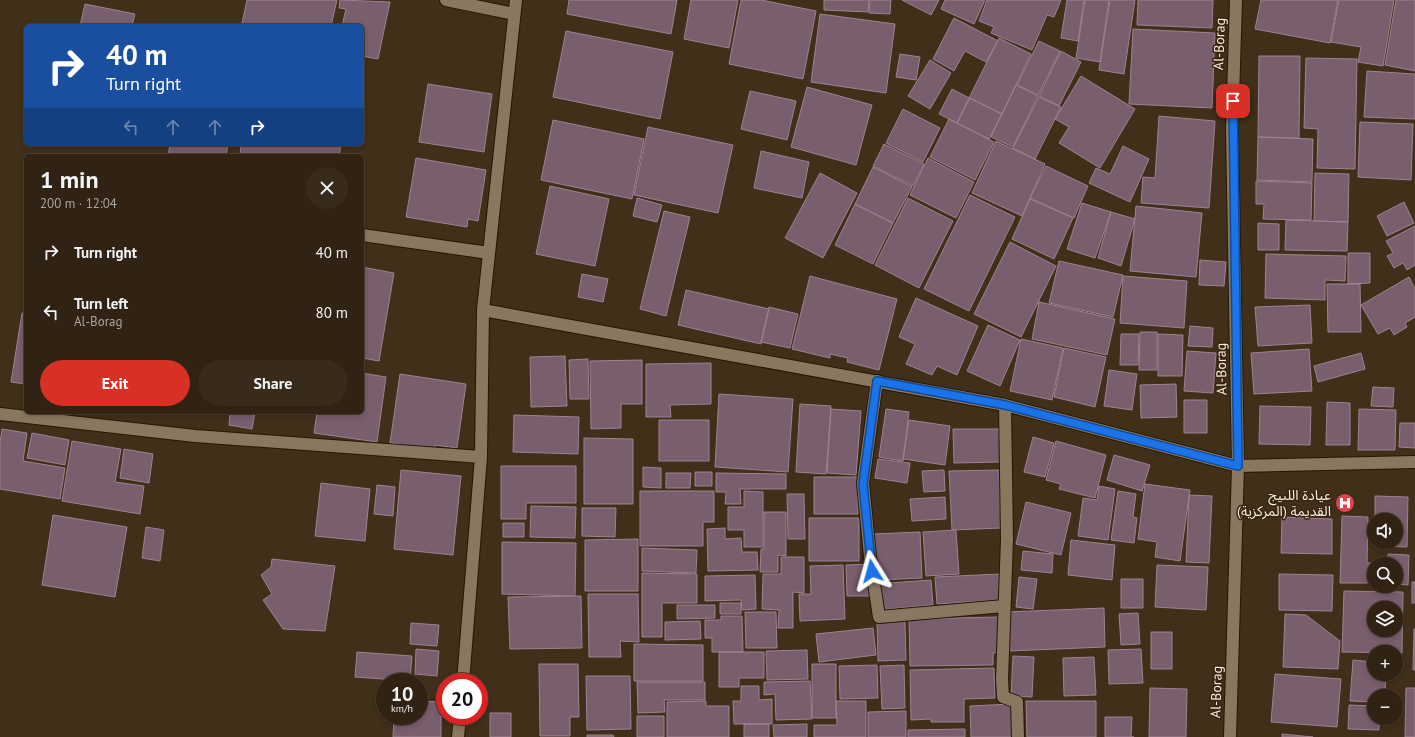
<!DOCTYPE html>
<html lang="en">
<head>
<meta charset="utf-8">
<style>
  :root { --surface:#302313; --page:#382b1c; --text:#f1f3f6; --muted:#a8a4a0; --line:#4b4033; --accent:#d93025 }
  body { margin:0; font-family:"PT Sans","Noto Sans Arabic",sans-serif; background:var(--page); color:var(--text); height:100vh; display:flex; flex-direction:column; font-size:15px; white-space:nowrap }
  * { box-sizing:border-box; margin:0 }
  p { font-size:13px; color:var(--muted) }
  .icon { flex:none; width:22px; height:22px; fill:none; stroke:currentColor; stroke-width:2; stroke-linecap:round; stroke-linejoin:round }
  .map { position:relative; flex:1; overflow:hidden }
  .side { position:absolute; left:24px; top:154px; width:340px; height:260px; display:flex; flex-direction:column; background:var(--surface); border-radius:6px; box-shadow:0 2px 6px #0003,0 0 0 1px var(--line) }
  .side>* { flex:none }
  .guide { position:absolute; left:24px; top:24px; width:340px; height:122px; border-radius:6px; box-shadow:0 2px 6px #0003,0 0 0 1px var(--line); background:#1a4fa0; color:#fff; overflow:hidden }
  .buttons { position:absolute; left:1367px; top:513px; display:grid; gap:8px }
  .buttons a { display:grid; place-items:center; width:36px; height:36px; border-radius:50%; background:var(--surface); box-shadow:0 2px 6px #0003,0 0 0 1px var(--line); font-size:20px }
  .speed { position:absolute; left:376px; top:673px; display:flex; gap:8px; font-size:20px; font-weight:700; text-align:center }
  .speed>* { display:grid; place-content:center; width:52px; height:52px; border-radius:50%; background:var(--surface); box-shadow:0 2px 6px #0003,0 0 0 1px var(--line); line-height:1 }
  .speed small { font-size:10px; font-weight:400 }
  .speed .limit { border:6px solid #d22; background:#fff; color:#111 }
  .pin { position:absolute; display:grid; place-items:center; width:34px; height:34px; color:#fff; margin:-17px; border-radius:8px; box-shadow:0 2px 6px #0006 }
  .me { position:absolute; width:44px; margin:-22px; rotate:352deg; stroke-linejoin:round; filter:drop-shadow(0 0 3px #0008) }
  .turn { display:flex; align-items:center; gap:14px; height:84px; padding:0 16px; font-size:18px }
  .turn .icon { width:52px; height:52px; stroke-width:2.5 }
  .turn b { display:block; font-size:28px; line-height:34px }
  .lanes { display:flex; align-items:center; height:38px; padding:0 16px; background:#0003; justify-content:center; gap:20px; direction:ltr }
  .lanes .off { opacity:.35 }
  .round { display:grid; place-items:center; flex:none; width:42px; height:42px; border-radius:21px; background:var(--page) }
  .head { display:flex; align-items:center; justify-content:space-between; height:68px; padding:0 16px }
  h1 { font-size:24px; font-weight:700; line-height:30px }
  .primary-button { display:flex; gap:8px; margin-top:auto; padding:8px 16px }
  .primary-button a { flex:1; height:46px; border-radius:24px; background:var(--accent); color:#fff; font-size:16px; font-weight:700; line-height:46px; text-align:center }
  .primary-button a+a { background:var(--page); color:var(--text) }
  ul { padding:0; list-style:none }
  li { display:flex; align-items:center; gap:12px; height:60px; padding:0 16px }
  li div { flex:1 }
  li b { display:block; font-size:15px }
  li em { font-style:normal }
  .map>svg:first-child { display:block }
  .building { fill:#795e6e; stroke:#9e8293; fill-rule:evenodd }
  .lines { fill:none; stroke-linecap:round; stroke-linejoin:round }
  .lane-casing { stroke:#261703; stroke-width:14 }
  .street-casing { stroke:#261703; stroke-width:14 }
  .secondary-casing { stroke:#261703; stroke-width:14 }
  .lane { stroke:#8a775f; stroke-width:12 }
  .street { stroke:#8a775f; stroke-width:12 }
  .secondary { stroke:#8a775f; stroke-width:12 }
  .route-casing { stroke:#114b97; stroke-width:10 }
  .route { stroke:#1a73e8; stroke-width:7 }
  .labels { text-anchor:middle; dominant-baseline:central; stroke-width:3; stroke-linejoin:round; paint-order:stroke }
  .street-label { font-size:14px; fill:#f7ecdf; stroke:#362510 }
  .poi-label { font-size:14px; fill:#f7ecdf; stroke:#362510; text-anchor:end }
</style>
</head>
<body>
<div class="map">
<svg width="1415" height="737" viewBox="0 0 1415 737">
  <rect width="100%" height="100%" fill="#402f19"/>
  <path class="building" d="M247,0H337L331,26H253L242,23Z
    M340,0L390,2L378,59L362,56V26H342L346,9L339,8Z
    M569,0H677L671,34L567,14Z
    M691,0H738L729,48L684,39Z
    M741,0H761L816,11L803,79L729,64Z
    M824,0H869L868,12L824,10Z
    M870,0H891L890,14L869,13Z
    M902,0H939L931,15Z
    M945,0H985L974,24L941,9Z
    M987,0H1061L1054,17L1047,15L1032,50L991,33L994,27L979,21Z
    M1067,0H1084L1078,41L1061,38Z
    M1085,0H1109L1100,62L1076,58Z
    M1110,0H1135L1124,74L1099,70Z
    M1138,0H1213L1212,28L1137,25Z
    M1261,0H1338L1330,43L1255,29Z
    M1339,0H1394L1383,66L1358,62L1361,47L1331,42Z
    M1396,0H1415V71L1385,65Z
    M85,4L135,14L132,26H80Z
    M820,14L895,24L886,93L811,82Z
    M954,18L998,41L986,62L965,51L954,71L933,59Z
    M1133,29L1215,33L1212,108L1129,104Z
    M566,31L673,52L660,119L553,97Z
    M999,38L1031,54L1002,114L969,98Z
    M1039,41L1060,51L1038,95L1017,85Z
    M1061,51L1081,62L1059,106L1039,96Z
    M900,54L920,57L916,80L896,77Z
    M1259,56H1300L1299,138L1258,137Z
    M1306,58L1357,59L1355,169L1317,168L1318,129L1304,128Z
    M930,60L951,73L930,109L908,96Z
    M1367,71L1415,74V119L1364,117Z
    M1081,76L1135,109L1100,168L1059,143L1069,127L1055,119Z
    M428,84L492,94L484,152L419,142Z
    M1016,85L1038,96L1013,147L991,137Z
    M807,87L872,105L856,165L791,147Z
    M952,89L969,98L957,123L939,114Z
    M750,91L796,101L787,140L741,129Z
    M1039,97L1061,107L1035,159L1013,148Z
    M970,98L1002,114L989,139L957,123Z
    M903,109L940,128L923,162L886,143Z
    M1159,116L1215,121L1209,208L1141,203L1143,177L1155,178Z
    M949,119L994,142L975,180L930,157Z
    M553,120L644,139L632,199L541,180Z
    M1360,122L1413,124L1411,180L1358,177Z
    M648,127L733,145L718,213L634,195Z
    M1258,137L1313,139L1312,182L1257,180Z
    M996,141L1045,164L1022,216L972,193Z
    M170,144H228L226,156H168Z
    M241,144H341L339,156H240Z
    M884,144L924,164L913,186L873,166Z
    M1123,146L1149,159L1130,202L1089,183L1096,168L1110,174Z
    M761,151L809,162L802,198L754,188Z
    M416,158L486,170L478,221L468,219L467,227L406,217Z
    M928,158L974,182L956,218L910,195Z
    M1046,166L1088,186L1074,218L1030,198Z
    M873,167L912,187L893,223L855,204Z
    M820,173L857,193L823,258L785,238Z
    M1315,173L1349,174L1348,222L1314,221Z
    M1256,181L1312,183L1311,220L1263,219L1264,204H1256Z
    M550,186L609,199L595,266L536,254Z
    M970,195L1015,217L969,311L924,289Z
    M637,198L662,205L657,222L633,216Z
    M908,198L953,221L919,288L875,265Z
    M1030,199L1073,218L1054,259L1012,239Z
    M1404,202L1414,223L1387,236L1377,216Z
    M1082,203L1111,212L1095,258L1067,249Z
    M855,204L893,223L873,264L835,245Z
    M1136,206L1202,213L1196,277L1130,271Z
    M664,211L690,217L666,316L640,309Z
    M1111,212L1135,219L1121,266L1098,258Z
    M1286,220L1348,222L1347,251L1285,250Z
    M1258,223L1279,224V250H1258Z
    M1415,226V265L1407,270L1403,263L1394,268L1387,256L1393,253L1386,241Z
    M1010,242L1056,266L1021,337L974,314Z
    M1348,253H1370V283L1348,284Z
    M1266,254L1346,256L1345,281L1325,280V300L1265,298Z
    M1200,260L1226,262L1224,286L1199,285Z
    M1059,261L1123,275L1113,317L1049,303Z
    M362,267L394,273L379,361L362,358Z
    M582,274L608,279L603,302L578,297Z
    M810,276L897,299L879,370L847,362L848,358L830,354V358L792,349Z
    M1123,276L1187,281L1184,328L1120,323Z
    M1409,277L1415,289V317L1405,323L1407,327L1394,335L1390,328L1378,334L1361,305Z
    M1327,284H1360L1361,332H1328Z
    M686,290L769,309L761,344L678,325Z
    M916,298L978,326L957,375L937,366L932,375L906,364L915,344L899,337Z
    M1039,302L1115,319L1107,355L1032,339Z
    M1310,305L1312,343L1258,346L1255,307Z
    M769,307L798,314L790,348L761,342Z
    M22,313H26V384L11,382Z
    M988,325L1020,340L1000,386L967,371Z
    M1190,326L1213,328L1212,347L1188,346Z
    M1140,332H1157V370H1139Z
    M1121,334H1139L1138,365H1120Z
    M1158,334L1183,335L1182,376H1158Z
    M1021,339L1063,348L1052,400L1010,391Z
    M1064,348L1106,357L1095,407L1054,397Z
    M1309,349L1312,391L1254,394L1251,353Z
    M1187,351L1216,353L1213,393L1184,391Z
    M1361,353L1365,369L1318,382L1314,366Z
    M565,356L567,406L531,407L530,357Z
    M588,359L589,399H570L569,360Z
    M642,360V404H621V428L591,429L590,361Z
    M711,363V404L670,405L671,417H646V364Z
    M1109,370L1137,374L1132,410L1104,406Z
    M362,373L386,377L377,442L314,433L317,412H362Z
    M400,374L466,384L457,448L435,445V449L390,443Z
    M1176,384L1177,417L1141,418L1140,385Z
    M1373,387L1394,388L1393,407L1371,406Z
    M719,394L793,399L788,472L715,467Z
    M1184,400H1207V433H1184Z
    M1327,402L1350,403V445H1326Z
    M800,404L831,406L826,474L796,472Z
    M1260,406L1311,407L1310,445L1259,444Z
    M831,409L861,411L856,475L827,473Z
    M886,409L909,412L903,461L879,457Z
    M1359,409L1396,410L1395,450H1358Z
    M230,412H255L252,429L229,425Z
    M514,415L579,417L578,454L513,452Z
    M659,420H709V461H659Z
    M909,420L950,426L945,465L903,459Z
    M1400,423H1415V448L1399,447Z
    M2,429L27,433L23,461L65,468L60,499L0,489V443Z
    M953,429H1000L1001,462L954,463Z
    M32,433L69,440L65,465L27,458Z
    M1033,437L1054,443L1045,477L1024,472Z
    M584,438L633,439V504H584Z
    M72,441L121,449L115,482L144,486L140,514L62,501Z
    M1056,441L1106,455L1095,498L1059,489L1061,484L1046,480Z
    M124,449L153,454L149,483L120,478Z
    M1114,455L1150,465L1142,491L1107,480Z
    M878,459L910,463L907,483L875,478Z
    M501,466H576V503H526V519H501Z
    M643,467L661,468V488L643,487Z
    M401,470L461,476L453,555L394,549Z
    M944,470L945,491L924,492L922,471Z
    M999,470L1001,528L952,530L949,471Z
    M695,472H712V486H695Z
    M666,473H691L690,488H666Z
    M716,473L786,474V489H740L741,504H725L726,492H716Z
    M814,477H858V514H814Z
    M321,483L370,489L365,541L315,536Z
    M1145,484L1190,490L1180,561L1155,557L1157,542L1138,539Z
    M377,485L395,487L393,516L374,514Z
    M1099,486L1115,489L1108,540L1078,536L1083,498L1097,500Z
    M640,491H714V522H703V546H640Z
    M744,491L763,492V547H744V530H728V507H744Z
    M1118,491L1136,494L1133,517L1137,518L1134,543L1111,540Z
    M787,494H804L805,539H788Z
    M1189,495L1212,496L1209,563L1186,562Z
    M1375,496L1408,497L1407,547L1374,546V542H1396V520H1375Z
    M945,497L946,519L912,521L910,499Z
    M1026,502L1071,513L1061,555L1016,544Z
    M531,506L576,507L575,538L530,537Z
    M582,508H616L615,537L582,536Z
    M764,512H786V556L778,555V572H760L761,549H764Z
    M53,515L127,527L115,597L42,585Z
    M1342,516L1368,517L1367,563H1384L1374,564V583H1340Z
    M1282,517L1332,519V554L1281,553Z
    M809,518H859V561H809Z
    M503,523H524V537H503Z
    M146,527L164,530L160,561L142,558Z
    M725,528V539L741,538L742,552H757L758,570L708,571L707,529Z
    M956,530L959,574L926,576L923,532Z
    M920,532L922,578L876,580L874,534Z
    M638,539V591H585V540Z
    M1071,540L1115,545L1112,580L1068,575Z
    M502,542L576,543L575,596L502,594Z
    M642,548L697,550L696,573L642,571Z
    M1023,551L1053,554L1052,573L1021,570Z
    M1388,554L1409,555L1408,585L1396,584V564H1388Z
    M781,557H804V593L793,592V628H778L779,610L762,609L763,574H781Z
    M272,559L335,566L325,631L283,629L263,600L272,594L261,575L271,567Z
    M871,564L872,596H847L846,565Z
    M843,565L845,619L800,621L799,594H811L810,566Z
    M1157,565L1208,567L1206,610L1155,607Z
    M642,573L697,574V603H662V637H642Z
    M1000,574L1001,600L937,604L935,577Z
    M1279,574L1333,575L1332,611L1279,610Z
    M755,575L756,609L742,610L741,600L705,601V576Z
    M1019,577L1037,579L1033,609L1016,607Z
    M1121,579H1143V608H1121Z
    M931,580L933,605L878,610L876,584Z
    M1412,582H1415V603H1412Z
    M1344,591L1403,592L1402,653L1342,652ZM1374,608H1396V630H1374Z
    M588,594H638L639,642L620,641L621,657H589Z
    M581,596L582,648L510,649L508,597Z
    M720,603H741V614H720Z
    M677,605H715V618L677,619Z
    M1104,608L1105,647L1009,651L1007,612Z
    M745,612H776L777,648H746Z
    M1138,613L1140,644L1121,645L1119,614Z
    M1285,614L1306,615L1340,641L1338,669L1283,667Z
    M721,616H742L743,652H712V638H705V620H721Z
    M999,617L1000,652L993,653V665L910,666L909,619Z
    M700,621L701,639L665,640V622Z
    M877,621H905L906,660L878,661Z
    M411,623L439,625L437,646L410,644Z
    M873,628L876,655L819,662L816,634Z
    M1414,629H1415V670H1413Z
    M1151,632H1172V669H1151Z
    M634,644L703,645V681H634Z
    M416,649L439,651L437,676L415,674Z
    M1141,649L1143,683L1109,684L1108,650Z
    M807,650L808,679L767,680L766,651Z
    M357,652L412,656L410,681L355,677Z
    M719,652H764V678H739V687H719Z
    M1013,656L1034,657L1032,697L1011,696Z
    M1094,657L1096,695L1064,696L1063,658Z
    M1353,660L1374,662V674H1386L1385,696H1374V702L1350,701Z
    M539,664H578L579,717H570V736H540Z
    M812,664H836V718H812Z
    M877,665L878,698L840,699L839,666Z
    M904,665L905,708L882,709L880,666Z
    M994,668L995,698L964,699V722H931V719L911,720L910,670Z
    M1275,674L1341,679L1337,727L1271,722Z
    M586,676H630L631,729L587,730Z
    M810,681L812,719L776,720L775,694L764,695V682Z
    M637,682H705V700H664L665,712L638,713Z
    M741,686H759V700L772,699V724H734L733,701H741Z
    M1150,688L1187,689L1186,737H1149Z
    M1406,688H1415V737H1405Z
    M419,701L441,702V737H393L394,716H419Z
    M706,701V706H729V737H667V702Z
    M836,701H866V737H814V725H837Z
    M1026,701H1096V737H1027Z
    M1012,704L1013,737H971L970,706Z
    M1349,705L1374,706V718H1379V730L1348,729Z
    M906,711V737H868V712Z
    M490,713H511V737H490Z
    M637,716H664V737H637Z
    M1105,717H1132L1131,737H1134H1105Z
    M744,724H769V737H744Z
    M807,724V737H774L773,725Z
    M965,729V737H908V730Z
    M1282,734L1313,737H1282Z
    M587,735H613L614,737H587Z"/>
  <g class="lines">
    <defs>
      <path id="lane" d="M877,381L863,483L870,556L879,617L1004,606"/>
      <path id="street" d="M446,0L514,14
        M362,235L489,253
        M483,310L1005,405L1238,466L1415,462
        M1005,405L1007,539L1002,679L1003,697L1017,702L1018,737
        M0,414L195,436L481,457
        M463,682L481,457L483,310L516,0
        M458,737L460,716"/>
      <path id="secondary" d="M1230,737L1238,466L1232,130L1236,0"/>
    </defs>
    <use href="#lane" class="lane-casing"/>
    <use href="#street" class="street-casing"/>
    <use href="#secondary" class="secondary-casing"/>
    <use href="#lane" class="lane"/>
    <use href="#street" class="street"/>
    <use href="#secondary" class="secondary"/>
  </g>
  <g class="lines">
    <defs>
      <path id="route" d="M872,571L863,484L877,381L1005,405L1238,466L1233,101"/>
    </defs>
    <use href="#route" class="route-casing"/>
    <use href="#route" class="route"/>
  </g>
  <defs>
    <symbol id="hospital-disc" viewBox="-11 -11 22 22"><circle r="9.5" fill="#e0444e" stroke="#362510"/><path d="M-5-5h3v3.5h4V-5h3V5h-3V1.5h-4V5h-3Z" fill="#fff"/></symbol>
  </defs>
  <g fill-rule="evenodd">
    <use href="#hospital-disc" x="1334" y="492" width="22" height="22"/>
  </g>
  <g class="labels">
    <g class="street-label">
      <text transform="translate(1219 44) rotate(-88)">Al-Borag</text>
      <text transform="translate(1221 369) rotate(-91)">Al-Borag</text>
      <text transform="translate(1216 692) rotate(-88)">Al-Borag</text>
    </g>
    <g class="poi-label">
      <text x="1331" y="495">عيادة اللىيج<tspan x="1331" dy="16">القديمة (المركزية)</tspan></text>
    </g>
  </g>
</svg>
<div class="buttons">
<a><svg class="icon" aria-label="sound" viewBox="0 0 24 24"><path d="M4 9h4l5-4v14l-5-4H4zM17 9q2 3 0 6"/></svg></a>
<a><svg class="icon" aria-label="search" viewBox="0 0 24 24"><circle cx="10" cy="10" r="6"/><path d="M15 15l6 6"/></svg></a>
<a><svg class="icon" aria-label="layers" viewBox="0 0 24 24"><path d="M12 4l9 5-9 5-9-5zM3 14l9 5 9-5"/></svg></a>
<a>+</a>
<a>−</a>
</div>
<div class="speed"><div>10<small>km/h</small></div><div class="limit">20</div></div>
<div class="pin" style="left:1233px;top:101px;background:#d93025"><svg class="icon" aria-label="arrive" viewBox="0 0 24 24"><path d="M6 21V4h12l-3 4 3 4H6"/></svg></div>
<svg class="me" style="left:872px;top:571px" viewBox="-20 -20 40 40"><path d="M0-17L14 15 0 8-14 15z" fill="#1a73e8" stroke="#fff" stroke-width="4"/></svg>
<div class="guide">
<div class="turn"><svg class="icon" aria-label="right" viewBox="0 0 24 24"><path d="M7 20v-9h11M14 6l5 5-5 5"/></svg><div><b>40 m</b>Turn right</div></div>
<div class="lanes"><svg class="icon off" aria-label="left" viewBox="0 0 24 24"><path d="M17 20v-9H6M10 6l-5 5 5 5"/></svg><svg class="icon off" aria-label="ahead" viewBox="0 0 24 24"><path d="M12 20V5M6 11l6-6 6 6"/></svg><svg class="icon off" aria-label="ahead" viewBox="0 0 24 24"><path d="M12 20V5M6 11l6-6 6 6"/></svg><svg class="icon" aria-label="right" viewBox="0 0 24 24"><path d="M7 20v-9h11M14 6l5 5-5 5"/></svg></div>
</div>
<section class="side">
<div class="head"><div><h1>1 min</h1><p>200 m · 12:04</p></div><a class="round"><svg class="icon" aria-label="close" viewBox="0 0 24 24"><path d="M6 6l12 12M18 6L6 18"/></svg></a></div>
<ul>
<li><svg class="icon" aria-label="right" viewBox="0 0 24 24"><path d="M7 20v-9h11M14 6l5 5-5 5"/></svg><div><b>Turn right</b></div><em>40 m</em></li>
<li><svg class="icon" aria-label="left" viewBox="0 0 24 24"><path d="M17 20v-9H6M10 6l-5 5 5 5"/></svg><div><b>Turn left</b><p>Al-Borag</p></div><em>80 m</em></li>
</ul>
<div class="primary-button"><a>Exit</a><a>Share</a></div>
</section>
</div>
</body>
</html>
